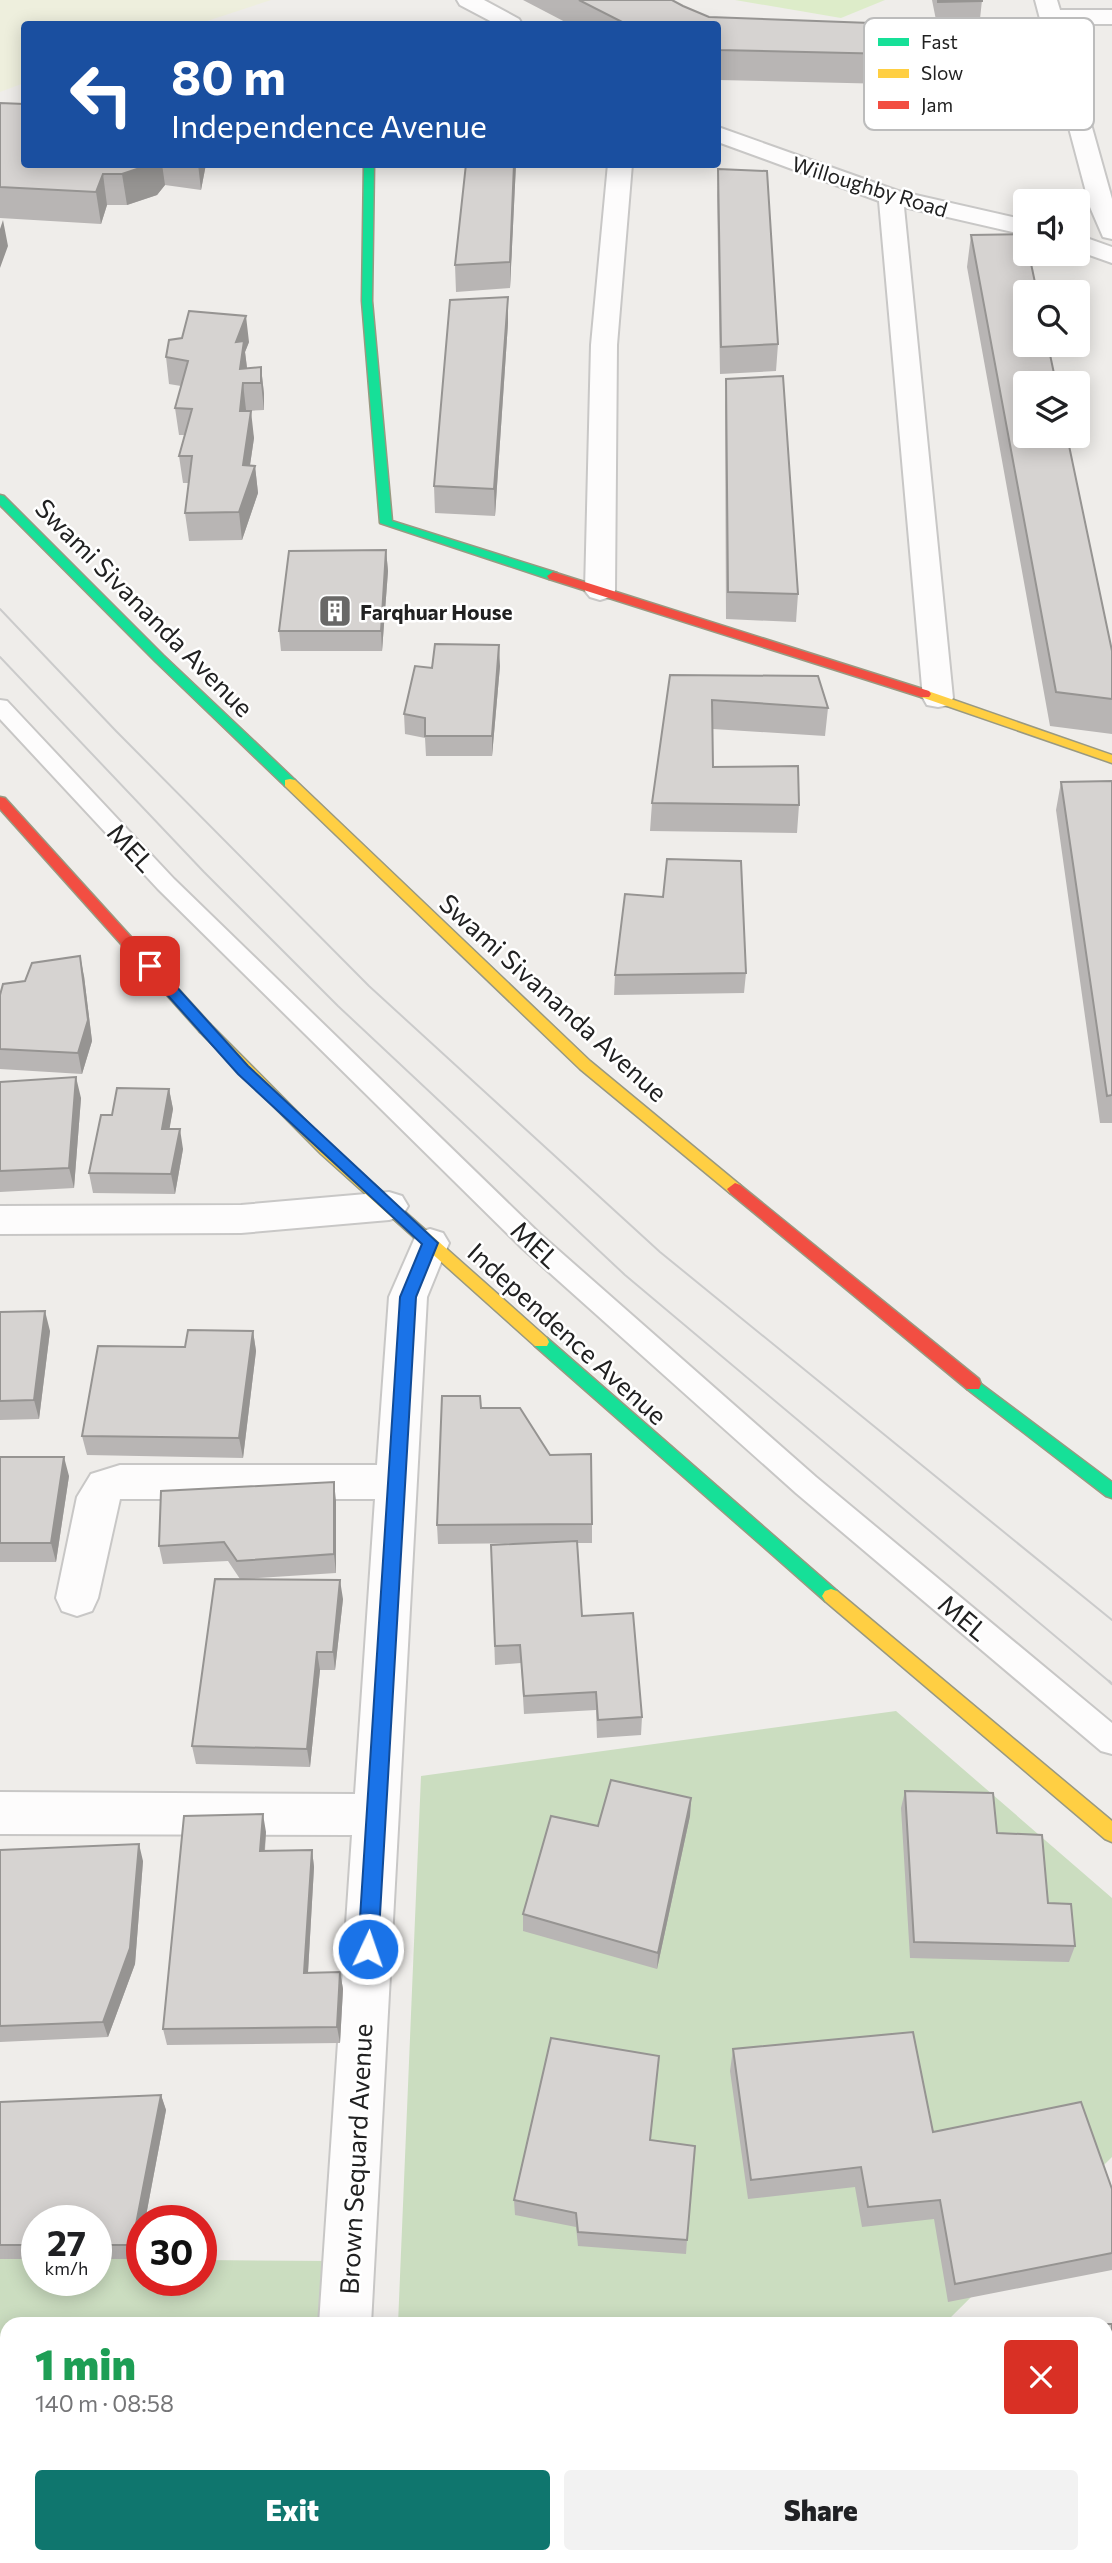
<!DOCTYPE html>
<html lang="en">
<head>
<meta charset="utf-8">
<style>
  :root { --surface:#fff; --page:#f2f2f2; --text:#202124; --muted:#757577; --accent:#0f766e }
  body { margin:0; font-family:Commissioner,sans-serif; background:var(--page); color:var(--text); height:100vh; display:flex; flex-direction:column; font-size:26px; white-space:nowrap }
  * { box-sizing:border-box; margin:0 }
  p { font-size:23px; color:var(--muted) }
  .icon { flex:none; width:38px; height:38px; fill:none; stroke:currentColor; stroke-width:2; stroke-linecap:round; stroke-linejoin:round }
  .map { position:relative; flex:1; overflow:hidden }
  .panel { position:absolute; left:0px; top:2317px; width:1113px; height:247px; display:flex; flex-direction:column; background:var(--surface); border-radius:21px 21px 0 0; box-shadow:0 4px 18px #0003 }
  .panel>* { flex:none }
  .banner { position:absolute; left:21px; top:21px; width:700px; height:147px; border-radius:7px; box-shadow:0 4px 18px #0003; background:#1a4fa0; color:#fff; overflow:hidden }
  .tools { position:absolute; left:1013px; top:189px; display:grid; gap:14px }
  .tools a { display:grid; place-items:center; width:77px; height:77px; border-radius:7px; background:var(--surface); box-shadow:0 4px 18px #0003; font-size:35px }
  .speed { position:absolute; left:21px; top:2205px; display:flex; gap:14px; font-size:35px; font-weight:700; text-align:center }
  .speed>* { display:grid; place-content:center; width:91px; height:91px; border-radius:50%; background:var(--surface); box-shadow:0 4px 18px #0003; line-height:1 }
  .speed small { font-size:18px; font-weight:400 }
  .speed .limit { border:10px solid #d22; background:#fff; color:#111 }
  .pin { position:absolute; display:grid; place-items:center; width:60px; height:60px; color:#fff; margin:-30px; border-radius:14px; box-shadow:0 4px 10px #0006 }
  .me { position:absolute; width:77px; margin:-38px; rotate:3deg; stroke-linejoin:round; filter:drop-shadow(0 0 5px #0008) }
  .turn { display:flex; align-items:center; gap:24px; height:147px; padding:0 35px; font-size:32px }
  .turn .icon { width:91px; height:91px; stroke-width:2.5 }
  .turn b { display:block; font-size:49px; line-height:60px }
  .round { display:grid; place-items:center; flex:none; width:74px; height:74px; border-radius:7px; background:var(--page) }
  .summary { display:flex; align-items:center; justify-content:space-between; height:119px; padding:0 35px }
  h1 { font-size:42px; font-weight:800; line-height:52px; color:#1e9e55 }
  .primary-button { display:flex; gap:14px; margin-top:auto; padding:14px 35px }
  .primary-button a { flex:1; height:80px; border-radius:7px; background:var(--accent); color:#fff; font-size:28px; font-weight:800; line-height:80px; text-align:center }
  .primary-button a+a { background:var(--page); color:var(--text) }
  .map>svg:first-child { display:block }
  .farmland { fill:#eeefdd }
  .grass { fill:#ddecc9 }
  .forest { fill:#cbddc0 }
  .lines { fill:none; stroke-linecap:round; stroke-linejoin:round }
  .lane-casing { stroke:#c8c7c6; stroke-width:4 }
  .street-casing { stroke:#c8c7c6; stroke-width:4 }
  .fast-casing { stroke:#999981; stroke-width:3 }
  .slow-casing { stroke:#999981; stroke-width:3 }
  .jam-casing { stroke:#999981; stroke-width:3 }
  .lane { fill:#fdfcfc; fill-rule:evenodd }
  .street { fill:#fdfcfc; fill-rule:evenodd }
  .fast { fill:#16e098; fill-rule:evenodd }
  .slow { fill:#ffcf43; fill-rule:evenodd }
  .jam { fill:#f24e42; fill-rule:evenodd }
  .tram-far1 { stroke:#cbcbcb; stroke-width:2 }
  .tram { stroke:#cbcbcb; stroke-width:2.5 }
  .wall { fill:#b8b5b4 }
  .shaded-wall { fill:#969492 }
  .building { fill:#d6d3d1; stroke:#969492; stroke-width:2 }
  .route { fill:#1a73e8; stroke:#114b97; stroke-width:2 }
  .labels { text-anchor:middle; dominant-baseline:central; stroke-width:5; stroke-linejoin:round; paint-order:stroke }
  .far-street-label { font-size:21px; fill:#212121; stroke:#fff }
  .far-poi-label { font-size:21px; font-weight:bold; fill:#212121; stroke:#fff; text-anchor:start }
  .street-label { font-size:26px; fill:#212121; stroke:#fff }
  .key { fill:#fff; stroke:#bcbcbc; stroke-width:2 }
  .key-label { font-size:19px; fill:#212121 }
</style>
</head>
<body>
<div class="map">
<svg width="1112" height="2563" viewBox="0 0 1112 2563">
  <rect width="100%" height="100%" fill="#efedea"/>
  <path class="farmland" d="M0,0H271L198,24H24V83L0,92Z"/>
  <path class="grass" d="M735,0H885L841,18Z"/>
  <path class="forest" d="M896,1711L1112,1898V2157L944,2324H398L421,1776Z
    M0,2258H37V2280H96V2259H142V2280H201V2260L334,2261L329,2324H7V2557H313V2561L0,2558Z"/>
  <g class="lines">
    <defs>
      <path id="lane" d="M0,700L7,701L174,879L540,1234L816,1477L1112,1723V1754L1101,1751L796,1493L522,1248L158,889L0,719Z"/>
      <path id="street" d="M457,0H484L519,19L522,24H496L460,5Z
        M1035,0H1057L1060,10H1112V24H1063L1112,199V239L1103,237L1090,207Z
        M718,127L898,191L1026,220V235L904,207L953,698L949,705L938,707L927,705L923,698L879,201L718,142Z
        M608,164H632L617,345L615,591L610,597L600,600L590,597L585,591L591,345Z
        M1078,235L1112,247V263L1078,251Z
        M389,1192L402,1196L408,1206L402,1216L389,1220L241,1233L0,1234V1206L241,1205Z
        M430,1229L443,1233L449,1243L427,1297L371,2324H319L352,1835L0,1834V1792L355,1794L375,1499H120L98,1598L92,1611L77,1616L62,1611L56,1598L77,1497L91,1474L120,1465H377L389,1297L417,1233Z
        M303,2557H359V2563H303Z"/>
      <path id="fast" d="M364,164H374L372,301L392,521L557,573V579H549L380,523L362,301Z
        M0,495L4,496L163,655L295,780V786H285L155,661L0,505Z
        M541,1336L547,1338L837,1591L840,1596L837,1601L831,1603L825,1601L535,1346L533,1342L535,1338Z
        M973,1378L1112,1482V1498L1106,1496L967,1389L965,1384L967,1379Z"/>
      <path id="slow" d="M925,690L1112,755V763L921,697L919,694Z
        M290,779L295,780L590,1061L740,1185L743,1189L740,1193H730L580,1069L285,786V780Z
        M205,1023L210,1024L331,1146L547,1338L549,1342L547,1346H535L321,1154L200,1032L198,1028Z
        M831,1589L837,1591L1112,1821V1842L1105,1839L825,1601L822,1596L825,1591Z"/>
      <path id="jam" d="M553,572L929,691L931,694L929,697H921L549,579L547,576Z
        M0,797L5,798L210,1024L212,1028L210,1032H200L0,809Z
        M735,1183L740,1185L979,1379L981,1384L979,1389H967L730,1193L727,1189Z"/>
    </defs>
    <use href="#lane" class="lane-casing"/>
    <use href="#street" class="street-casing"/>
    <use href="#fast" class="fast-casing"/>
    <use href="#slow" class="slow-casing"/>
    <use href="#jam" class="jam-casing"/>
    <use href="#lane" class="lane"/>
    <use href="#street" class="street"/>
    <use href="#fast" class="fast"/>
    <use href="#slow" class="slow"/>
    <use href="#jam" class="jam"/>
    <path class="tram-far1" d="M0,609L116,731L369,986L660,1252L1112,1620
      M0,657L204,872L338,1006L625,1275L1111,1683"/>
    <path class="tram" d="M1109,1681L1112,1684"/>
  </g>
  <path class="wall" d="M523,0H672L683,6L709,17L936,55L932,85L718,80V24H569Z
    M932,0H982L980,19L936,20Z
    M0,103L24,164H206L201,190L165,185L157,195L127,205H107L101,224L0,218Z
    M466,164H516L510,288L456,292L455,265Z
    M718,169L778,344L776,371L720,374L717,195Z
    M971,235L1112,651V734L1050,726L967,267Z
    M508,323L495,516L435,513L434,486Z
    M249,342L245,352L247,368L261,367L264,394V410L246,411L254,438L250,465L255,466L258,493L242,540L189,541L185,513L189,483H183L179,456L185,435H179L175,408L181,386L169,384L166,357Z
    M726,379L798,594L796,622L726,619L725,406Z
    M386,550L388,571L382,651H281L279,631Z
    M500,666L492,756H426L425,738L405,734L404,714L432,668Z
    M670,675L828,708L825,736L713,729V767L799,805L797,833L650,831L652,803Z
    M1112,781V1123H1100L1056,810L1061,782Z
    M746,973L744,993L614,995L615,975Z
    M84,976L92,1041L82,1074L0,1069V995Z
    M0,1082L81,1098L74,1188L0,1192Z
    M169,1089L173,1109L169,1129L183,1149L175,1194L93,1193L89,1173L112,1115Z
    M0,1312L50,1331L39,1419L0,1420Z
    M253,1331L256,1351L243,1458L87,1455L82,1436L185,1347Z
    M481,1408L592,1524V1543H577L582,1616L642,1717L641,1735L597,1738L596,1710L524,1714L521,1663L495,1665L491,1545L538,1543L438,1544L437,1525Z
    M0,1457L69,1476L56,1562H0Z
    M336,1501V1573L243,1579L343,1599L335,1670H320L310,1767L196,1764L192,1746L240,1579L228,1561L163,1564L159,1546Z
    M905,1791L997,1833L1048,1903L1075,1946L1069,1962L910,1958L901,1808Z
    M691,1798L690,1816L657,1969L523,1931V1914L598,1826Z
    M266,1832L265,1851L312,1850L314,1867L308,1973L340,1972L343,1989L340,2043L167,2045L163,2029Z
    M0,1850L143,1861L135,1964L108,2037L0,2042Z
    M733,2049L933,2132L1112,2189V2270L948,2302L934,2219L862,2227L855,2187L748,2199L730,2071Z
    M161,2095L166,2110L145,2221H142L138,2259H96V2221H37V2259H0V2102Z
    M650,2140L687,2240L686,2254L578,2246L576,2227L515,2215L514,2200Z
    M1106,2324H1112V2514H1106Z
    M881,2557H970V2563H881Z"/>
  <path class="shaded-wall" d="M152,164H162L165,185L157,195L127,205L122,174Z
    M198,164H206L201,190Z
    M514,164H516L510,288V262Z
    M103,174L107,205L101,224L96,192Z
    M3,220L8,246L0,268V229Z
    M508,297V323L495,516L494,489Z
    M246,316L249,342L245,352L247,368L243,383L246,410L243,439L236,342Z
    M261,367L264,394V410L261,383Z
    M251,411L254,438L246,492L243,465Z
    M255,466L258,493L242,540L239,512Z
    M386,550L388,571L382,651L381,631Z
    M499,645L500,666L492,756V736Z
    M80,956L84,976L92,1041L82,1074L78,1053Z
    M76,1077L81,1098L74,1188L69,1168Z
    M169,1089L173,1109L166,1149L162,1129Z
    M180,1129L183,1149L175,1194L171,1174Z
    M45,1311L50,1331L39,1419L34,1400Z
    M253,1331L256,1351L243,1458L239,1438Z
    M64,1457L69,1476L56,1562L51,1543Z
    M334,1482L336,1501V1573L334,1554Z
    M340,1580L343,1599L335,1670L333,1652Z
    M317,1652L320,1670L310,1767L307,1749Z
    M691,1798L690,1816L657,1969L658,1953Z
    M263,1814L266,1832L263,1868L260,1851Z
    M139,1844L143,1861L135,1964L108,2037L103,2022Z
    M312,1850L314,1867L307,1989L304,1973Z
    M340,1972L343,1989L340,2043L337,2027Z
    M161,2095L166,2110L145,2221H142V2238L138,2259L132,2245Z"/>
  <path class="building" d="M579,0H672L683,6L709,17L898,24L911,33H931L936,55L718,50V24H626Z
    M938,0H982V1L938,2Z
    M0,103L24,104V164H152L122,174H103L96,192L0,187Z
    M466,164H514L510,262L455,265Z
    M718,169L767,171L778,344L721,347Z
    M1025,234L1026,254H1029L1037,292H1026V345H1048L1056,383H1026V436H1067L1112,651V699L1056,692L971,235Z
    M508,297L494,489L434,486L450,300Z
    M189,311L246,316L236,342L244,341L240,369L261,367V383H243L240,411H251L243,465L255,466L239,512L185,513L192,456H179L192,409L175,408L188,361L166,357L169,340L182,338Z
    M783,376L798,594L728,592L726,379Z
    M386,550L381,631H279L289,551Z
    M435,644L499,645L492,736H425V718L404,714L415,666L432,668Z
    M670,675L818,676L828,708L712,700L713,767L798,766L799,805L652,803Z
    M1112,781V1095L1107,1096L1061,782Z
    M667,859L741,861L746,973L615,975L625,894L663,897Z
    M80,956L88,1020L78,1053L0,1049V995L3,984L25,981L32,963Z
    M76,1077L69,1168L0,1171V1082Z
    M117,1088L169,1089L162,1129H180L171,1174L89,1173L101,1115H112Z
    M45,1311L34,1400L0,1401V1312Z
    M188,1330L253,1331L239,1438L82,1436L98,1346L185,1347Z
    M442,1396H480L481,1408H520L550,1455L591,1454L592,1524L437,1525Z
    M0,1457H64L51,1543H0Z
    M334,1482V1554L237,1561L224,1542L159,1546L161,1491Z
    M577,1541L582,1616L633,1613L642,1717L598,1720L596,1692L524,1696L520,1645L495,1646L491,1545Z
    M215,1579L340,1580L333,1652H317L307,1749L192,1746Z
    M611,1780L691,1798L658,1953L523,1914L551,1816L598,1826Z
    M905,1791L993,1793L997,1833L1042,1835L1048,1903L1071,1904L1075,1946L914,1942Z
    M263,1814L260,1851L312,1850L304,1973L340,1972L337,2027L163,2029L184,1816Z
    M139,1844L130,1948L103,2022L0,2026V1850Z
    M913,2032L933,2132L1081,2102L1112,2189V2253L955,2284L940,2200L868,2207L861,2167L751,2180L733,2049Z
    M551,2038L659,2056L650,2140L695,2146L687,2240L578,2232L576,2213L514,2200Z
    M161,2095L132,2245H96V2221H37V2245H0V2102Z
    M1094,2324H1112V2498H1106V2324Z
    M554,2557H753V2563H554Z
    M885,2557H970V2563H885Z"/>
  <path class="route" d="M150,961L155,963L248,1066L438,1243L416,1297L378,1949L375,1955L368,1958L361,1955L358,1949L400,1297L422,1244L238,1074L145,970V963Z"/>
  <defs>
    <symbol id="building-square" viewBox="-11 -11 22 22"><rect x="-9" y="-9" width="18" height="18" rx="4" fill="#696867" stroke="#fff"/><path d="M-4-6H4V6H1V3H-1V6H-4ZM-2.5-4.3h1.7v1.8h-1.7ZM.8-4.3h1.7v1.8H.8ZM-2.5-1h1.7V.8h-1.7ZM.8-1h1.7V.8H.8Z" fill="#fff"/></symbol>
  </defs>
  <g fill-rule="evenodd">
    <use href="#building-square" x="316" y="592" width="38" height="38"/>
  </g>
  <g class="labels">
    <g class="far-street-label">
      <text transform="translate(870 186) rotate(17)">Willoughby Road</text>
    </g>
    <g class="far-poi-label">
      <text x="360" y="611">Farqhuar House</text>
    </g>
    <g class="street-label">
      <text transform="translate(145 607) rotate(45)">Swami Sivananda Avenue</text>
      <text transform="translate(132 847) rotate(47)">MEL</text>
      <text transform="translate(554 997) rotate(42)">Swami Sivananda Avenue</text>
      <text transform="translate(536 1244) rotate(43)">MEL</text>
      <text transform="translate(568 1333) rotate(42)">Independence Avenue</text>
      <text transform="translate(964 1617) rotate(40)">MEL</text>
      <text transform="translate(355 2159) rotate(-87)">Brown Sequard Avenue</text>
    </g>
  </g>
  <rect x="864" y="18" width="230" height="112" rx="10" class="key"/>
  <rect x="878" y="38" width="31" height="8" fill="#16e098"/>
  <rect x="878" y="69" width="31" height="9" fill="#ffcf43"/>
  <rect x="878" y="101" width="31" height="8" fill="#f24e42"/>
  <g class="key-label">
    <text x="921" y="49">Fast</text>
    <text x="921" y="80">Slow</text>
    <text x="921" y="112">Jam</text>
  </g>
</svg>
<div class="tools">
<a><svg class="icon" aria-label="sound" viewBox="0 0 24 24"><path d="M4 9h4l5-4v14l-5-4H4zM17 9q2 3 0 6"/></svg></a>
<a><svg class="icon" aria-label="search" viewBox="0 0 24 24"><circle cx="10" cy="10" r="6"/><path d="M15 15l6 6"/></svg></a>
<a><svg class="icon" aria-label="layers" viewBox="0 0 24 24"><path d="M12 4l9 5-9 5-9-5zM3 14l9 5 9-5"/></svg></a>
</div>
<div class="speed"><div>27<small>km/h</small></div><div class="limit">30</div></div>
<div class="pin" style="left:150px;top:966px;background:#d93025"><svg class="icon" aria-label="arrive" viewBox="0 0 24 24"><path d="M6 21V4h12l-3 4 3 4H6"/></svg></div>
<svg class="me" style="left:368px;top:1949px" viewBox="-20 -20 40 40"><circle r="17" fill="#1a73e8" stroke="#fff" stroke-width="3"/><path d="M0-11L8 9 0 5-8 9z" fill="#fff"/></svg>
<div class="banner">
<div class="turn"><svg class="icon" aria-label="left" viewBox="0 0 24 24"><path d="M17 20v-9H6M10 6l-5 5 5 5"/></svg><div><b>80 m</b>Independence Avenue</div></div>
</div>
<section class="panel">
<div class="summary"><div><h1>1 min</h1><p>140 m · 08:58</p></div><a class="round" style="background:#d93025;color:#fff"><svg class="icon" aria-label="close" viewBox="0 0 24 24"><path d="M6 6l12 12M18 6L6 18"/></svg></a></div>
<div class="primary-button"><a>Exit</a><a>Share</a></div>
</section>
</div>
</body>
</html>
